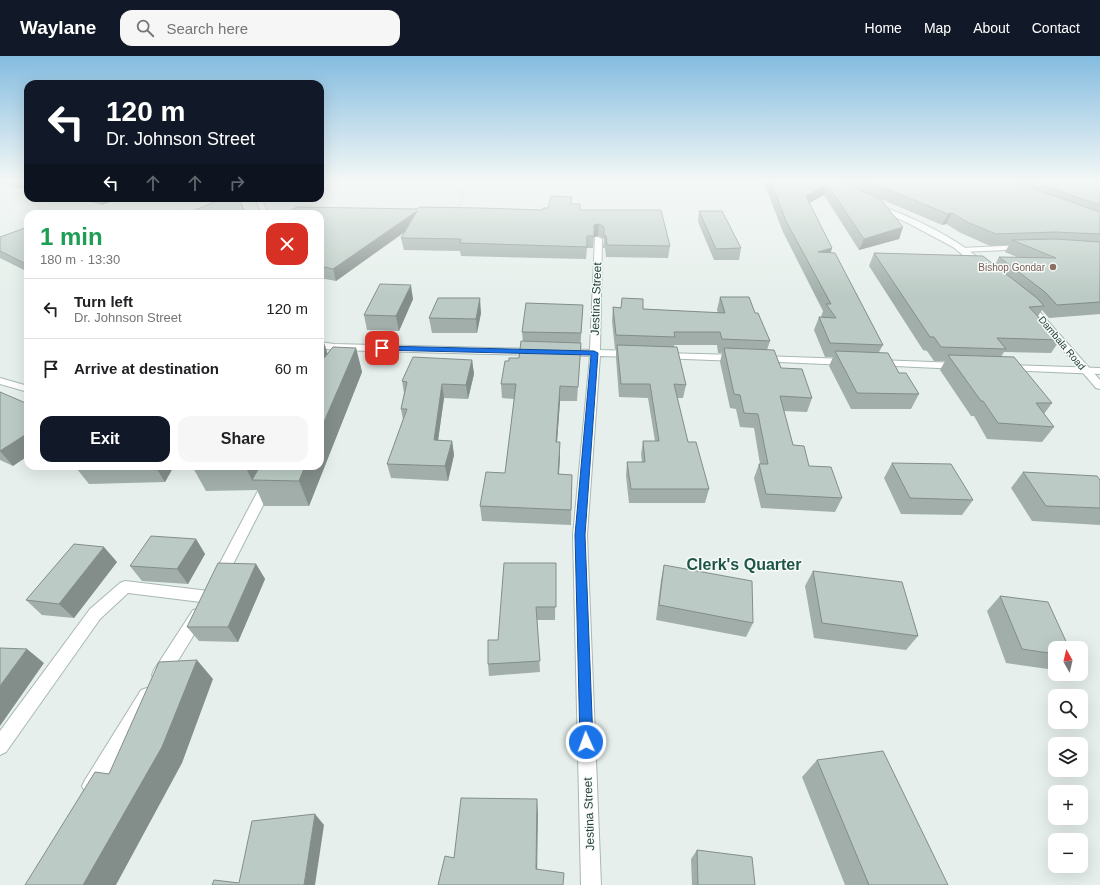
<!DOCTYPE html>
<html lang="en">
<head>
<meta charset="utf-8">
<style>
  :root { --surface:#fff; --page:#f6f6f6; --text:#202124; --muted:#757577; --line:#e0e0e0; --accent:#111827 }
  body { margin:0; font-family:Arial,sans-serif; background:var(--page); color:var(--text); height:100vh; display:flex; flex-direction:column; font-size:15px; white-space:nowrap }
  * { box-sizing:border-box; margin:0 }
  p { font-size:13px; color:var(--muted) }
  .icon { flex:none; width:22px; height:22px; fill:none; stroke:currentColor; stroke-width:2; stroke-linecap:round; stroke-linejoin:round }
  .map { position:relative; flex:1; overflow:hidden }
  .panel { position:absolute; left:24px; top:154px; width:300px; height:260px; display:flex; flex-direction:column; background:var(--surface); border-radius:12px; box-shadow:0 4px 16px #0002 }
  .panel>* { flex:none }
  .guide { position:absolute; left:24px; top:24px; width:300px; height:122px; border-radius:12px; box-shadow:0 4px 16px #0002; background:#111827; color:#fff; overflow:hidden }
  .needle { width:26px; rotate:352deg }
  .tools { position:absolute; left:1048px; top:585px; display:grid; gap:8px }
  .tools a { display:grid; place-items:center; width:40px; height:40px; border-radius:8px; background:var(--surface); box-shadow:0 4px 16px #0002; font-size:20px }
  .pin { position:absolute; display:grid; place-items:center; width:34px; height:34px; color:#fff; margin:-17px; border-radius:8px; box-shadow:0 2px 6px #0006 }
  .me { position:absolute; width:44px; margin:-22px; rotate:358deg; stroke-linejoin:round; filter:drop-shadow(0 0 3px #0008) }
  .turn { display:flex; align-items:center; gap:14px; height:84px; padding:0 16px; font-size:18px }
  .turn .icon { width:52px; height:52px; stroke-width:2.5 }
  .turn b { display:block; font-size:28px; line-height:34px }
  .lanes { display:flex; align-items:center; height:38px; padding:0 16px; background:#0003; justify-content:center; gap:20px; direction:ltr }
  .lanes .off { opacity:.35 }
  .round { display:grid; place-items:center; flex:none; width:42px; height:42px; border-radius:12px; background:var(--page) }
  .head { display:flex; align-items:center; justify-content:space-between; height:68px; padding:0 16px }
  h1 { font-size:24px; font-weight:700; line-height:30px; color:#1e9e55 }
  .primary-button { display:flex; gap:8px; margin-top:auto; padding:8px 16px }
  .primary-button a { flex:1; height:46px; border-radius:12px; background:var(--accent); color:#fff; font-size:16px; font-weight:700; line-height:46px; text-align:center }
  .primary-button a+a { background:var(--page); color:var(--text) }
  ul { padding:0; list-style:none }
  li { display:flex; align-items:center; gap:12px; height:60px; padding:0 16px; border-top:1px solid var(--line) }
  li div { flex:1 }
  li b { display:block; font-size:15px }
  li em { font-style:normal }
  header { display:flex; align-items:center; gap:24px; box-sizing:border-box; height:56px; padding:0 20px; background:var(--accent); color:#fff }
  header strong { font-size:19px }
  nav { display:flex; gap:22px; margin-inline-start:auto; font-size:14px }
  .search { width:280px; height:36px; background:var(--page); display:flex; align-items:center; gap:10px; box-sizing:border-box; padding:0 14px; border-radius:12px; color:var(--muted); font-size:15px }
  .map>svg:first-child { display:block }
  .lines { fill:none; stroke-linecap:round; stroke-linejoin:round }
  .minor-casing { stroke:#a8b8b2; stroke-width:2 }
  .tertiary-casing { stroke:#a8b8b2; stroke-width:2 }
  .path { stroke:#86b3a5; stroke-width:1.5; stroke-dasharray:1 2; stroke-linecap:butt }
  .minor { fill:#fff; fill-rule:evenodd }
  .tertiary { fill:#fff; fill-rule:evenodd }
  .wall { fill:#a1aea9 }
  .shaded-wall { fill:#838d89 }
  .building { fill:#bbcac4; stroke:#838d89 }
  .route { fill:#1a73e8; stroke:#114b97 }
  .education-dot { fill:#8d6e63; stroke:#f7fbf9; stroke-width:1.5 }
  .labels { text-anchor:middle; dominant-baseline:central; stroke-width:3; stroke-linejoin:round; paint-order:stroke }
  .far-education-label { font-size:10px; fill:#785e54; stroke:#f7fbf9; text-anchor:end }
  .far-street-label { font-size:10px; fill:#24423a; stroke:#f7fbf9 }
  .street-label { font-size:12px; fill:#24423a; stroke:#f7fbf9 }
  .district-label { font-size:16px; font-weight:bold; fill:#1f5548; stroke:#f7fbf9 }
</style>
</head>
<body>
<header>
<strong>Waylane</strong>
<div class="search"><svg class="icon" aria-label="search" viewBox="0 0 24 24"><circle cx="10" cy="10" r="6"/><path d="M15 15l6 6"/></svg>Search here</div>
<nav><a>Home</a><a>Map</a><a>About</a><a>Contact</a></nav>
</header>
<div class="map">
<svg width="1100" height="829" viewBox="0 0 1100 829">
  <rect width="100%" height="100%" fill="#e6efeb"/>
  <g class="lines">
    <defs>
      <path id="minor" d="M255,142H261L268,158H262Z
        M595,181H598L602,183L600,294L631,295L636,298L631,301L600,300L587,479L601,829H581L573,479L590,300L564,299L559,296L564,293L590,294Z
        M1023,189L1027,191L1026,193L962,196L958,194L962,192Z
        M320,286L334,288L535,293L540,296L535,299L334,294L320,292Z
        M663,297L737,299L742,302L737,305L660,302L658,300L660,298Z
        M761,300L847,303L852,306L847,309L758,305L756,303L758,301Z
        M877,304L959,307L964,310L959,313L874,309L872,307L874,305Z
        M1007,309L1100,312V318L1003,314L1002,312L1003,310Z
        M0,322L28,330V336L0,328Z
        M271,410H283L224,526L219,528L214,526L212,522Z
        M125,525L209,535L214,537L216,541L214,545L209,547L128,537L100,563L6,696L0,699V675L90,553L120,527Z
        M198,553L203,554L205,559L203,564L166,624L160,627L154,624L152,619L154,614L193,554Z
        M147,632L153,634L155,640L153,646L97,736L91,739L85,736L82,730L85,724L141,634Z"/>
      <path id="tertiary" d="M877,149C907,158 966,186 986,210L985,212H979L953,191L908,167L875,152V150Z
        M1027,244L1030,245L1100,324V333L1096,332L1024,249L1023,247Z"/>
    </defs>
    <use href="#minor" class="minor-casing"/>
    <use href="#tertiary" class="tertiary-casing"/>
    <path class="path" d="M456,124V131L463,140L458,154"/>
    <use href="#minor" class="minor"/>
    <use href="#tertiary" class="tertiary"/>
  </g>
  <path class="wall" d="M0,124H28V134L0,128Z
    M763,124H1100V258L1049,262L1042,254L1038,260L1060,284L1051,297L1004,296L1001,301L1052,347L1044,358L1054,371L1042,386L987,383L974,360H971L940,314L945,305H934L927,295L923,294L869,210L874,197L995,209L999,201H1017L1005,196L1009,189L990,190L961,177L946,168L942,169L876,141L903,171L899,183L859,194L824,139L809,147L832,192L831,196L883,289L879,296L919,338L911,353H851L829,310L833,301H825L814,274L819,261H821L823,255L783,176Z
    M73,142H120L102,149Z
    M572,148L580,154L670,190L668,202L606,201L605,192H603L604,183L598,180L594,181L593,192H587L586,203L461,200L460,195L404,194L401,182L405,176L336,225L320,222V158L417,153L543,154L548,152Z
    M699,155L741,192L739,204H714L698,166Z
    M28,171V216L0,202V181Z
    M720,241L755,257L770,285L767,294L781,312L812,342L807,356L783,355L793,389L809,410L842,442L835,456L761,452L754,422L759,408H760L754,372L740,371L736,353L730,352L720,306L722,297H718L717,289H674V291L686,329L683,342H677L688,386L709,433L705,447H629L626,420L627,406H642L641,398L643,385H655L648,342L619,341L616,302V293H615L612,265L613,251L718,257L717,254Z
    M413,243L399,275L367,274L364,259Z
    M583,249L577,345H560L557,386H560L559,418L572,419L571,469L482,465L480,450L505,417L514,343L502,342L501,328L509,305L519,302L523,286L522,276Z
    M481,257L477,277H432L429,262Z
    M356,292L362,316L309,450H264L257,434L206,435L192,410H320L327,298Z
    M472,304L474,318L468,343L444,342L438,384L452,385L454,399L448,425L391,422L387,408L403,364L401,353L404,337L402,325Z
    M0,336L13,410L0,404Z
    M892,407L973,444L962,459L901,458L884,422Z
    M79,410H174L165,426L89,428L77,413Z
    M1023,416L1100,424V469L1032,465L1011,432Z
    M196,483L205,498L188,528L142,525L130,510Z
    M117,506L74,562L42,559L26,544Z
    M556,507L555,564H537L540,616L489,620L488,608L498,584Z
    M256,508L265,523L238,586L199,585L187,571Z
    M664,509L753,567L746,581L656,564L661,524Z
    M813,515L918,580L906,594L814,582L805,530Z
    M1000,540L1055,592V614L1006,607L987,555Z
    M817,704L948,829H845L802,721Z
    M697,794L755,829H692L691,803Z"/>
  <path class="shaded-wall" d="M827,128L824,139L802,151L806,140Z
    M99,142H120L102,149Z
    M244,154L246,158H235Z
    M417,155L418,166L336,225L333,213Z
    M952,157L946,168L942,169L948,158Z
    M599,168L598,180L594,181V169Z
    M903,171L899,183L859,194L864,183Z
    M832,192L828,204L818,196Z
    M411,229L413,243L399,275L396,260Z
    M480,242L481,257L477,277L476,263Z
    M320,274L328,299L320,324Z
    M356,292L362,316L309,450L299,425L305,410H320V375Z
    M472,304L474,318L468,343L466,329Z
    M442,328L444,342L436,399L434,384Z
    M560,330V345L556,401V386Z
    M28,377V400L13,410L0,395Z
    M452,385L454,399L448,425L445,410Z
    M560,386V401L558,433V418Z
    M155,410H174L165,426Z
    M245,410H269L252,424Z
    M196,483L205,498L188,528L177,513Z
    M104,491L117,506L74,562L59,548Z
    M256,508L265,523L238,586L228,571Z
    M27,593L44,607L0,670V630Z
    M197,604L213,623L182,707L116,829H83Z
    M537,743L538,758L537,825L536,813Z
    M315,758L324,769L315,829H304Z"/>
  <path class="building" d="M770,124H838L880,143L903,171L864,183L827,128L806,140L832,192L818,196L835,197L883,289L830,287L819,261L836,262L826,248H831L786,165Z
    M854,124H864L871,133Z
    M865,124H1008L1100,156V178L1055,176L996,178L967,166L952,157L948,158Z
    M1028,124H1100V149Z
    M551,140L572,141L571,148H580V154H661L670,190L607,189L606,180H604V171L599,168L594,169V180H587V191L460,187L461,183L401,182L417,155L333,213L320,210V158H284L297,151L417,153L419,151L480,152L543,154V152H548Z
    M224,142H239L244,154L235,158H170L180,154L188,157Z
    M699,155H722L741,192L716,193Z
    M28,171V209L0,195V181Z
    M1055,183L1100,186V246L1057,249L1045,236L999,201L1056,202L1012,184Z
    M874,197L983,200L1037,242L1044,250L1029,251L1060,284L997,282L1006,293L941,291L934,281H930Z
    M380,228L411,229L396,260L364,259Z
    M720,241H749L755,257H758L770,285L722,283L720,276H674L675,281L616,279L613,251L621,252L622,242L643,243V253L725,257Z
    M438,242H480L476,263L429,262Z
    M526,247L583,249L581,277L522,276Z
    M521,285L581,287L578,331L560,330L556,386H560L558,418L572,419L571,454L480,450L486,416L505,417L516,328H501L505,305H509V302H519Z
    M617,289L677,291L686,329L674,328L688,386H696L709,433H631L627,406H645L643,385H659L650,328H621Z
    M333,291L356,292L320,375V307Z
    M724,292L774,294L781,312L802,313L812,342L780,340L793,389L804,390L809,410L831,411L842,442L766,438L759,408H768L758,358L744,357L740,339L734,338Z
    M835,295L888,297L899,317H906L919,338L857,337Z
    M948,299L1014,301L1052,347H1036L1054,371L998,367L983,345H981Z
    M413,301L472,304L466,329L442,328L434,384L452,385L445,410L387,408L407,353H401L407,326L402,325Z
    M0,336L28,348V377L0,395Z
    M892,407L951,408L973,444L910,442Z
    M79,410H155L77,413Z
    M260,410H305L299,425L252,424Z
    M1023,416L1097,420L1100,424V452L1046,450Z
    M151,480L196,483L177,513L130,510Z
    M74,488L104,491L59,548L26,544Z
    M218,507L256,508L228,571H187Z
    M504,507H556V551H536L540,605L488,608V584H498Z
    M664,509L752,525L753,567L659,549Z
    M813,515L902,526L918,580L822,567Z
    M1000,540L1048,546L1069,592H1055V598L1022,593Z
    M0,592L27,593L0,630Z
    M197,604L162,691L83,829H25L95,716L109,718L159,606Z
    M883,695L948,829H869L817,704Z
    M461,742L537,743L536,813L564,817L563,829H438L445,800L454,802Z
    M315,758L304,829H212L214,824L239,827L252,765Z
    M697,794L752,801L755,829H698Z"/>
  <linearGradient id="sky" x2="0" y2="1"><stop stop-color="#84bce0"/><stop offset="0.52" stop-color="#f4f8f6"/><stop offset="1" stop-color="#f4f8f6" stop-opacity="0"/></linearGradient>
  <rect width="1100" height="240" fill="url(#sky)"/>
  <path class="route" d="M382,290L594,295L598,297L585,479L593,686L591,691L586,692L582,691L580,686L575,479L591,299L379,294L378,292Z"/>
  <circle class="education-dot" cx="1053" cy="211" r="4"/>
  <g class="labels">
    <g class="far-education-label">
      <text x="1045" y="211">Bishop Gondar</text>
    </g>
    <g class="far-street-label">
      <text transform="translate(1062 287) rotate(50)">Dambala Road</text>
    </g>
    <g class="street-label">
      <text transform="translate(596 243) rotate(-88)">Jestina Street</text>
      <text transform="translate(589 758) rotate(-92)">Jestina Street</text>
    </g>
    <g class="district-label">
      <text x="744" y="508">Clerk's Quarter</text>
    </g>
  </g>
</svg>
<div class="tools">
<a><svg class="needle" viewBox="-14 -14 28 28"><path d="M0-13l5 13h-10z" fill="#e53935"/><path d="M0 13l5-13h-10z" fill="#757577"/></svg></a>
<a><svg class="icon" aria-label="search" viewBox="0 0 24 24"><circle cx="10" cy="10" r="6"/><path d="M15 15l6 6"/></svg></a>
<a><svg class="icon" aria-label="layers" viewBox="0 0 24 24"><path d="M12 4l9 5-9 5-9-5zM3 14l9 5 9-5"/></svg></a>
<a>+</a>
<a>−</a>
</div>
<div class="pin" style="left:382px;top:292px;background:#d93025"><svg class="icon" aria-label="arrive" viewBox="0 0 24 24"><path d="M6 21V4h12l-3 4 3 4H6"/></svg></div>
<svg class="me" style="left:586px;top:686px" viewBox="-20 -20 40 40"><circle r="17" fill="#1a73e8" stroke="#fff" stroke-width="3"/><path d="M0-11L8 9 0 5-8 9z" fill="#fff"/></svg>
<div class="guide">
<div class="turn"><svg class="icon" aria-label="left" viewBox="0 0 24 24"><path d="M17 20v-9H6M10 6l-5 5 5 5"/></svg><div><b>120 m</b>Dr. Johnson Street</div></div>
<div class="lanes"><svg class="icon" aria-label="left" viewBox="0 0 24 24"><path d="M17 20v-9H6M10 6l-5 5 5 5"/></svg><svg class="icon off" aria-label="ahead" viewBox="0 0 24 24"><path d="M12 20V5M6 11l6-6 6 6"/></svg><svg class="icon off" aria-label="ahead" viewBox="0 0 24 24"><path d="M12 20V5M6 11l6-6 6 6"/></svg><svg class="icon off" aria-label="right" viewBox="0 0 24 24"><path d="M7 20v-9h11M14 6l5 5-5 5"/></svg></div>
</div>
<section class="panel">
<div class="head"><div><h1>1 min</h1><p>180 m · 13:30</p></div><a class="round" style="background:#d93025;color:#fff"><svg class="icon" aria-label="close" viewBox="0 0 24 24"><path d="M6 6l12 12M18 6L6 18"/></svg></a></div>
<ul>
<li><svg class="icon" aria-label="left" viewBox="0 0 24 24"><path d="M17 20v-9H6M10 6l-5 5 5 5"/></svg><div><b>Turn left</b><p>Dr. Johnson Street</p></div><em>120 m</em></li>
<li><svg class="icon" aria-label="arrive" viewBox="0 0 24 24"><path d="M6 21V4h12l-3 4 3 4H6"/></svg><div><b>Arrive at destination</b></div><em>60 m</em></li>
</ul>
<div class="primary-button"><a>Exit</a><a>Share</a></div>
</section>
</div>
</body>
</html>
